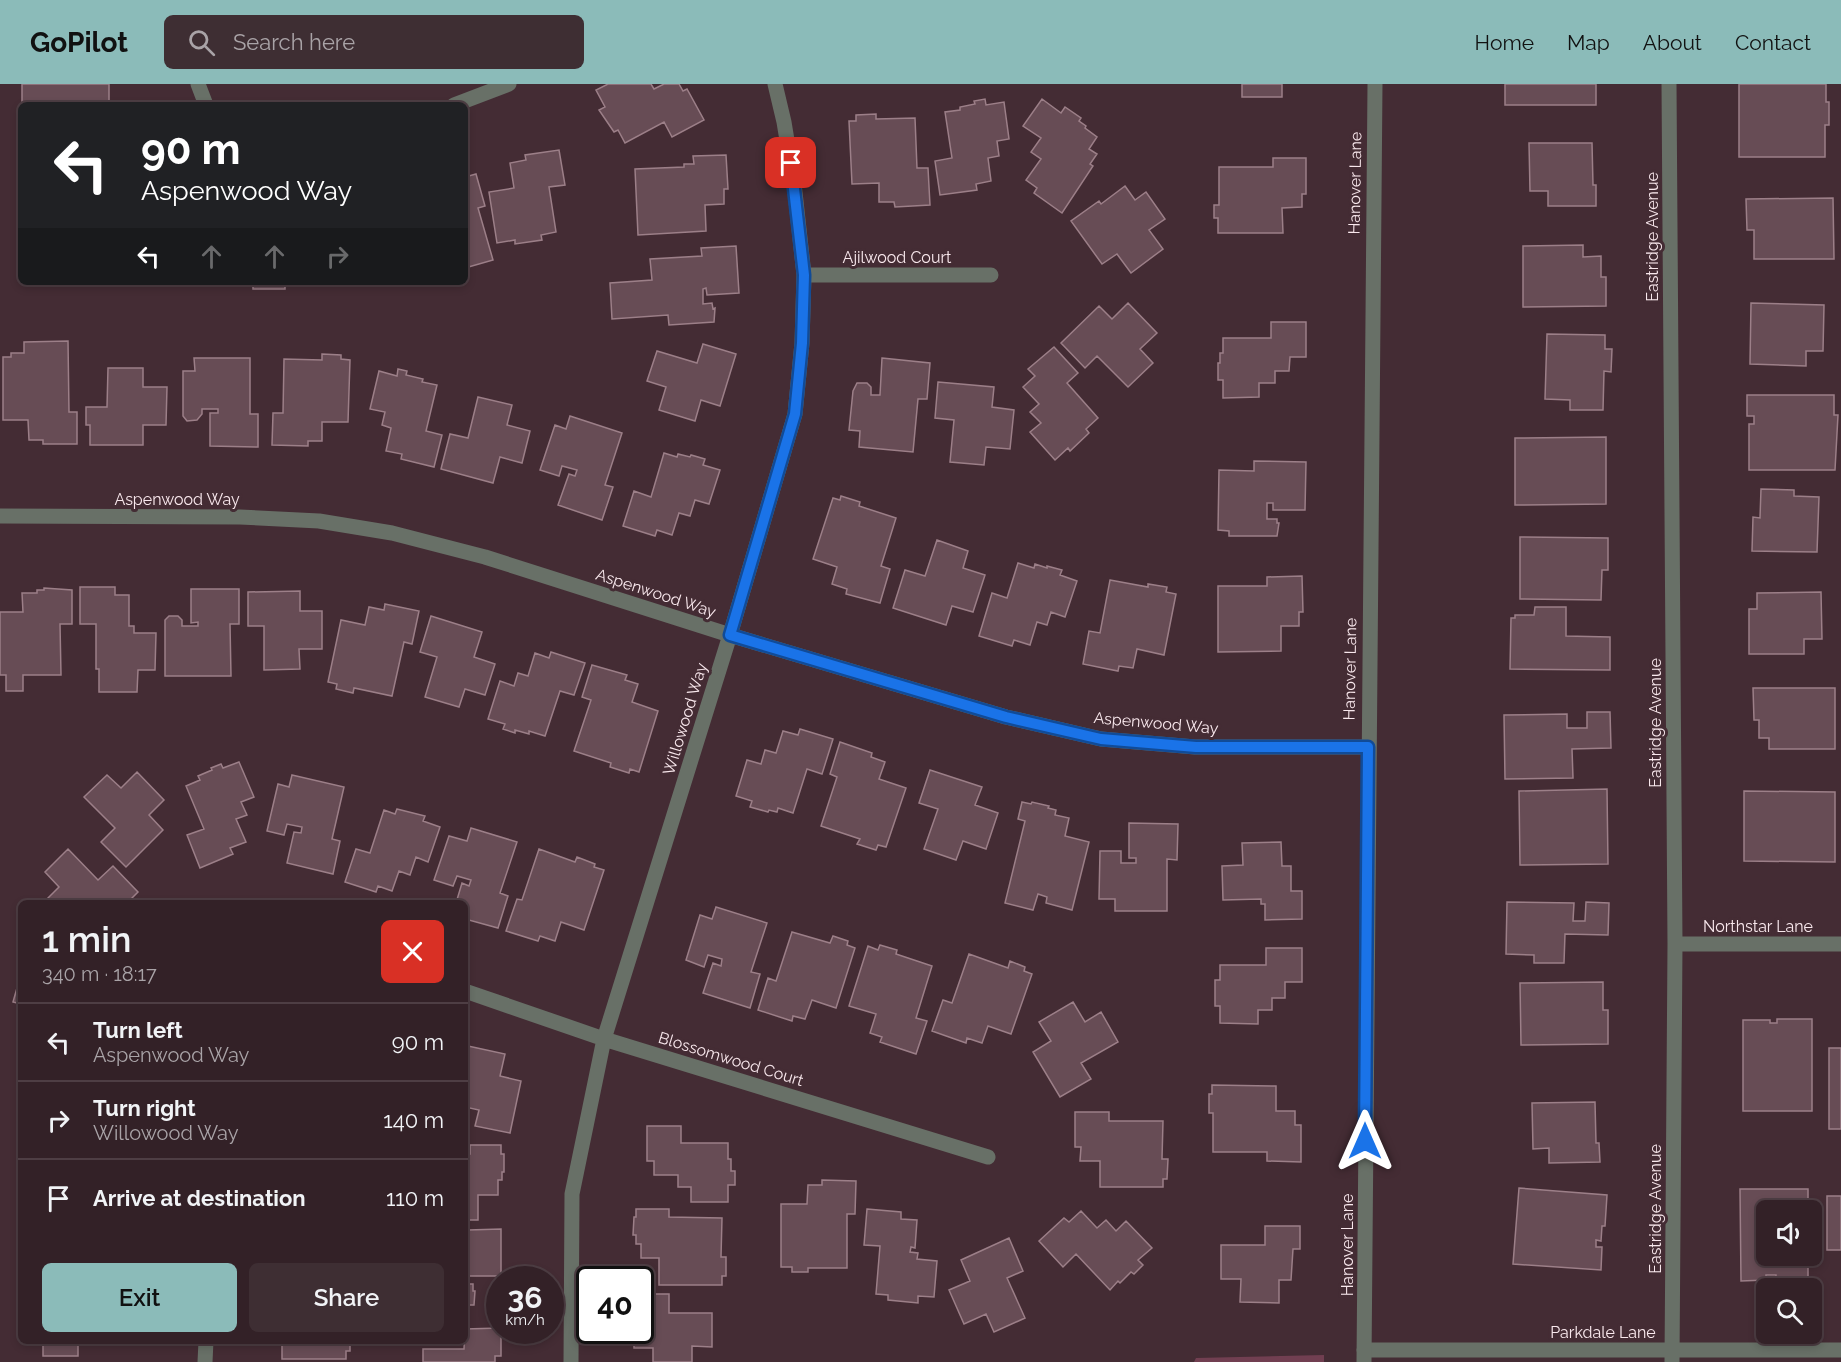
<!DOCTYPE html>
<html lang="en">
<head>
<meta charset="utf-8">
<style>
  :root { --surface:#332127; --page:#3e2e33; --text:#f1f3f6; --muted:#a9a3a7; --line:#4e3e44; --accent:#8bbbb9 }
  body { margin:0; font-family:Raleway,sans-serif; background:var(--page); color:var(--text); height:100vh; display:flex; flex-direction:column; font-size:22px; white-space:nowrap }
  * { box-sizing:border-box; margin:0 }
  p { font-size:20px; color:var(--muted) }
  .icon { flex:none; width:33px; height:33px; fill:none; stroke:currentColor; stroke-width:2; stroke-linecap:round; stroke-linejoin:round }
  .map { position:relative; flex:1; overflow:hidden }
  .sheet { position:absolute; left:18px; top:816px; width:450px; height:444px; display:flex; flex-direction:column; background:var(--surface); border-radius:9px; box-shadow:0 3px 9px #0003,0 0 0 2px var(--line) }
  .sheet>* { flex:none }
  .banner { position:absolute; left:18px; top:18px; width:450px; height:183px; border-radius:9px; box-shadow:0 3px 9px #0003,0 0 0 2px var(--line); background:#202124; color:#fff; overflow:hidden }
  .controls { position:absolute; left:1756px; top:1116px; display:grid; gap:12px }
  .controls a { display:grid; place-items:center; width:66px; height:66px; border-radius:9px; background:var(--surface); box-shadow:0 3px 9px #0003,0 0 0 2px var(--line); font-size:30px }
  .speed { position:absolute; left:486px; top:1182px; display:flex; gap:12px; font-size:30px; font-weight:700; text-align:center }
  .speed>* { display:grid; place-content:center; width:78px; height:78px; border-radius:50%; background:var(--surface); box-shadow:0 3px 9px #0003,0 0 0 2px var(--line); line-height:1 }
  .speed small { font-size:15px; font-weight:400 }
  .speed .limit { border:3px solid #111; border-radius:9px; background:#fff; color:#111 }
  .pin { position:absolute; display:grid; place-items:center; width:51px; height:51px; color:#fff; margin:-26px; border-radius:12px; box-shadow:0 3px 9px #0006 }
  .me { position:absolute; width:66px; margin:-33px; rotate:0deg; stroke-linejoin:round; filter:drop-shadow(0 0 4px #0008) }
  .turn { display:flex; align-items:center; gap:21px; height:126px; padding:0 24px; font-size:27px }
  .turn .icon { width:78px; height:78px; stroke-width:2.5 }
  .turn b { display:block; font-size:42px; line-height:51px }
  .lanes { display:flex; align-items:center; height:57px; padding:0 24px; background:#0003; justify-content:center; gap:30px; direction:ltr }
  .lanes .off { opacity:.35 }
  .round { display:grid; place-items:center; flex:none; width:63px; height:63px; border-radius:9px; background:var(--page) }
  .overview { display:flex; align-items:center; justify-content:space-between; height:102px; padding:0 24px }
  h1 { font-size:36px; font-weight:600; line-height:45px }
  .button { display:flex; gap:12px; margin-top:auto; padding:12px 24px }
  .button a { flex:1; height:69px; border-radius:9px; background:var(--accent); color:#111; font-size:24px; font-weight:600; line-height:69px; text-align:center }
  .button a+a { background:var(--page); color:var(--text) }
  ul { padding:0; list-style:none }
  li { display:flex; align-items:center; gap:18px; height:78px; padding:0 24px; border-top:2px solid var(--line) }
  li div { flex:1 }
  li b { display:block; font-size:22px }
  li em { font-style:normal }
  header { display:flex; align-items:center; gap:36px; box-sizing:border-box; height:84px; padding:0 30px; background:var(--accent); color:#111 }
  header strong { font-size:28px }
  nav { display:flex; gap:33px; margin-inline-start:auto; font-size:21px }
  .search { width:420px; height:54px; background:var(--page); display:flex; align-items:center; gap:15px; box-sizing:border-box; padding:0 21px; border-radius:9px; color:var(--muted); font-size:22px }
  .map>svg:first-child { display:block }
  .green { fill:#713f51 }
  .building { fill:#674c55; stroke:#9c7f88; stroke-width:1.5 }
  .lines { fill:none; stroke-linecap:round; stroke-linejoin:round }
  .minor { stroke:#687067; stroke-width:15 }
  .tertiary { stroke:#687067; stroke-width:15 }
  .route-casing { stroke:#114b97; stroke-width:15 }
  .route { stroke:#1a73e8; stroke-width:10 }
  .labels { text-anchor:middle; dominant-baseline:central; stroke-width:6; stroke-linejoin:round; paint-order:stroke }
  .street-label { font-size:16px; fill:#f9e8ed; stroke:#442c34 }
</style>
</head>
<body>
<header>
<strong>GoPilot</strong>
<div class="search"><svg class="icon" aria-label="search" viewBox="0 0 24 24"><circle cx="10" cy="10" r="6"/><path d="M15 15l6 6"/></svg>Search here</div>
<nav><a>Home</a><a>Map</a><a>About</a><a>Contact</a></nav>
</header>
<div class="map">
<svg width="1841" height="1278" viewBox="0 0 1841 1278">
  <rect width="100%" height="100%" fill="#442c34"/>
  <path class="green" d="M1324,1271V1278H1194L1196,1274Z"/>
  <path class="building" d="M22,0H109V21H22Z
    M608,0H651L654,5L664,0H679L683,7L687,5L704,36L672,53L664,38L625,59L618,46L614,48L599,26L605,23L596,6Z
    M1242,0H1282V13H1242Z
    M1505,0H1596V21H1505Z
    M1739,0H1826V18H1829V41H1825V73H1739Z
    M985,15L986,21L1004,18L1009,55L997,57L999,72L988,74L991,97L976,100L977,106L940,111L935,77L952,74L945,28L960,26V23L975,20L974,17Z
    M1042,15L1061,29L1065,23L1081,34L1079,37L1086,42L1085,44L1097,53L1089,65L1097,70L1090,80L1093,82L1062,129L1034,109L1037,104L1026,96L1041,75L1031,68L1041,54L1023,42Z
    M876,30V35L915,34L917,84H928L930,121L895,123L894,118H879V99L852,100L849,37H856V31Z
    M1529,59H1592L1593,101H1596V122H1548V107H1530Z
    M559,66L565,101L549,103L556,148L541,151L542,156L515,160V156L497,159L489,108L514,104L510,79L526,76L525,71Z
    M726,71L728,105H724V120L705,121L706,147L638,151L635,85L684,83V80H694L693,72Z
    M1273,74H1306V110H1302V123L1282,124L1283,149H1218V134H1214V121H1219V83H1273Z
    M476,90L485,122L478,124L493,176L465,184V93Z
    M1125,102L1135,116L1146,108L1165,135L1149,146L1163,165L1131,189L1117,170L1102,180L1071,137L1099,117L1101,120Z
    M1833,114L1834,175H1754V146H1747L1746,115Z
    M1583,161V173L1601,172V193H1606V222L1523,223V162Z
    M736,162L739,209L707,211L706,204L703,205V220L712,219L713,225L715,224L714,238L669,241L668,231L612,235L610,199L652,196L650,175L702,172L701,164Z
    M253,198H285V205H253Z
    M1128,219L1157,249L1140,265L1153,279L1128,303L1097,272L1085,284L1061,259L1099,222L1112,235Z
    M1751,219L1824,221L1823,267H1806V282L1750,280Z
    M1271,238H1306V273H1290L1289,287H1275V299H1259V313L1223,314V296H1218V279H1220V269H1223V254H1271Z
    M1547,250L1605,251V265H1612L1611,288L1604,287L1603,326H1570V316L1545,315Z
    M68,257L69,328H77V360H43V356H29L28,336H3V273H11V269H24V258Z
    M703,260L736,270L720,322L701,316L695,337L659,326L666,303L647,297L657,267L697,279Z
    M1054,263L1078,289L1067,299L1098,334L1086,345L1089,349L1070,367L1068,364L1055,376L1030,348L1041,339L1030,328L1039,320L1023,303L1035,292L1028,285Z
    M322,270L341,271V275L350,276L348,338H322V357H308V362L272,361L273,329H283L284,275L322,276Z
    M194,274H250V330H258V363L210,362V329H218V325H202V330L197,336L187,337L183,332V287H195Z
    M882,274L930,279L927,315H918L913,368L859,363L860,347L849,346L853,307L857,299H867L871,303V311H880Z
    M108,284H143V303H167L166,341H143V361H90V341H86V323H107Z
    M398,285L407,287L406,291L423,295L422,298L437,301L426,347L442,351L434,383L401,375L402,370L386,367L391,344L382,341L385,328L370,325L379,287L397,292Z
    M938,298L994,303L992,323L1014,326L1010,365L986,363L984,381L950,378L954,336L935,334Z
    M1747,311H1834V331H1838L1835,386H1749V340H1754V332H1747Z
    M478,313L512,321L507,341L530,347L522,379L500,373L493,399L441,385L450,350L468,354Z
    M570,332L622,349L605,401L613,403L602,436L558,421L569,390L575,392L577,386L562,382L559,392L540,386L555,341L566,345Z
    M1606,353V420L1515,421V354Z
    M664,369L677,373L678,370L690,373L691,371L705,375L703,381L720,386L709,420L695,416L690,432L679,429L672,451L657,446L655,452L623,442L634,407L651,413Z
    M1254,377L1306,378L1305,426H1273V419H1267V435H1277V439H1279L1277,452H1229V447L1218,446L1219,386L1254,387Z
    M1761,405L1794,406V412L1819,413L1817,468L1752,467L1753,433L1760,434Z
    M841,412L860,418L859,422L896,434L881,482L890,485L880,519L846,510L847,505L832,500L837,483L813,475L833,414L840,416Z
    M1520,453L1608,454V486H1602L1601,516L1520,515Z
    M937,456L968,467L963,484L985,491L973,528L952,522L946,541L893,524L905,486L925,492Z
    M1018,479L1034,484L1035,480L1047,484V482L1062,486L1060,491L1077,497L1065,533L1051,528L1047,541L1037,538L1030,561L1014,556L1012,562L979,552L992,509L1007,514Z
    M1302,492L1303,528H1299V542H1281V567L1218,568V502H1267V493Z
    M1110,496L1148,503V500L1167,503L1166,508L1176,510L1164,571L1137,565L1133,584L1119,582L1118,587L1083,580L1089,547L1100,549Z
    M80,503H115V511H129V542H134V549H156L155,586H138L137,608H99V585H96V540H80Z
    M44,504L72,506V540H60L61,591H23V607H6V591H0V528H23L22,509H37V506H44Z
    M191,505H239V540H230L231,592H165V536L169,532H178L182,536V542H198V538L191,539Z
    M300,507V527H322V565H299L300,585L264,586V542H248V508Z
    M1821,508L1822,555H1804V570H1749V525H1757V509Z
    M385,520L419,527L412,560L404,558L392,612L354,604L353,609L336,605L337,600L328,598L341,536L365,541L369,523L384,526Z
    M1535,523H1566V552L1610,553V586L1510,585L1511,534H1515V531H1534Z
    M431,532L482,548L474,573L495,580L485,611L465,605L459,623L425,613L437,573L420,568Z
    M551,568L585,579L574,611L560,607L545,652L529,647V650L515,646V649L503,645L505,640L488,635L500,597L514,602L518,589L528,592L535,569L549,574Z
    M592,581L627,591L625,596L638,600L632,618L658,627L639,688L630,685L629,689L610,683L611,679L574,667L591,616L582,613Z
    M1753,604H1835V665H1769V654H1759V636H1754Z
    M1587,628H1610L1611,664L1572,665L1573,694L1505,695L1504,631L1567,630V644H1587Z
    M800,645L833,655L822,690L807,685L793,729L778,724L777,728L769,726L768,728L750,723L752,717L736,712L747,676L761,680L765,666L776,669L783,647L798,651Z
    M840,658L872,669L871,673L885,678L879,695L906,704L886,763L878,761L876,766L857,760L860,755L821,742L837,693L830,690Z
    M239,678L254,713L241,718L247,731L236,735L246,758L230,764L233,770L200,784L187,751L204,745L186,702L200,696L198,692L212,686L211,684L221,680L223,684Z
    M930,686L982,703L975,721L998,729L986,765L963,757L956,776L924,765L938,725L919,719Z
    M137,688L164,716L149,731L163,746L126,783L101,758L115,744L84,713L107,691L121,704Z
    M292,691L344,703L332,755L340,757L333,790L287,779L294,748L301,749L302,743L287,740L284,751L267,747L278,700L289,703Z
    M1607,705L1608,780L1520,781L1519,707Z
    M1744,707L1835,708V778L1744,777Z
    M1022,718L1031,720L1032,718L1049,722L1048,724L1056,726L1055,731L1069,734L1065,752L1089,758L1072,826L1046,819L1047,813L1038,810L1033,826L1005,819L1025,737L1018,735Z
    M397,725L425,732L423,737L440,743L428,778L416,773L410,791L399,787L392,807L378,802L376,808L345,798L356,765L370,769L384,726L395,730Z
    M1129,739L1178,740L1177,776L1167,775V827H1115V815H1099L1100,767H1121V779H1136V774H1129Z
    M471,744L517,758L500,809L508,812L498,844L465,835V819H456L462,799L469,802L471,796L457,792L453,802L434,796L449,752L467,757Z
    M1281,758L1282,782H1291V807H1302V835L1265,836V820H1261V815L1223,816L1222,782L1243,781L1242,759Z
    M68,765L98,796L113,782L138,808L127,819H43L59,803L45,788Z
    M539,765L575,778L577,773L595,780L594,783L604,786L584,846L561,838L555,857L540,852L538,857L506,847L517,815L522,816Z
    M1507,818L1574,819L1573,837H1585L1586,818L1609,819L1608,851L1565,850L1564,879H1534V871L1506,870Z
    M716,823L767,839L751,888L760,890L750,924L703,909L713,879L721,882L722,875L708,871L704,883L686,876L700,831L712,835Z
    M792,848L830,859L833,852L848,857L847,861L855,864L836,924L812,916L805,935L793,932L792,937L758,926L768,894L776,897Z
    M880,861L897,866L896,870L932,882L916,934L927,937L916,970L880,958L882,953L870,949L876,930L849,922L868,862L878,866Z
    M1266,864H1302V898H1285V914H1272V926H1258V940L1220,939V922H1215V896H1220V881H1266Z
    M969,870L1008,884L1010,877L1025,883L1024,887L1032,890L1011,950L988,942L982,959L967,954L966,959L932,947L943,916L952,919Z
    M21,890V920L13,918Z
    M1603,898V926H1608V960L1521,961L1520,899Z
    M1073,918L1085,938L1101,928L1118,958L1081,979L1091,995L1060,1013L1033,968L1051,957L1039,938Z
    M1777,935H1812V1027H1743V936H1770V939H1777Z
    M468,962L505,970L500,992L521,997L510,1049L475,1042L479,1026L465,1023V975Z
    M1829,964H1841V1045H1829Z
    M1212,1001L1276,1002V1027H1295V1041H1301V1078L1267,1077V1068H1213V1029H1209V1010H1212Z
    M1595,1018L1596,1059H1599L1600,1078L1549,1079V1064L1533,1065L1532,1019Z
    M1075,1028H1109V1037H1163L1162,1075H1168L1167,1095H1163V1103H1100V1077H1080L1081,1063H1075Z
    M647,1042H681V1059H728V1075H731V1087H735V1101H728V1118H691V1103H678V1091H654V1077H647Z
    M470,1061H501V1070H504V1088H502V1096H498V1111H478V1136H465V1070H470Z
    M822,1096L856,1097L855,1130H847V1184H808V1188H792V1183H781V1120H807L808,1101H822Z
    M1519,1104L1607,1111L1605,1142H1602L1601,1157L1596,1156V1163H1602L1601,1186L1513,1180Z
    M1740,1105H1808V1126H1767V1172H1808V1195H1776V1191H1766V1196L1741,1197Z
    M1827,1112H1841V1166H1827Z
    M636,1125H669V1133L722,1134L721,1173H726V1192H722V1201H659V1174H641V1160H636V1151H633L634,1133H636Z
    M867,1125L901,1128V1135L917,1136L915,1164L911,1163L910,1168L918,1169L917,1175L937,1177L934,1213L918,1212V1219L888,1216V1211L876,1210L880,1162L864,1161Z
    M1081,1127L1097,1144L1106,1136L1116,1147L1126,1137L1152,1164L1138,1176L1143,1181L1134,1190L1131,1188L1120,1199L1118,1197L1110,1206L1076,1170L1063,1183L1039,1157L1064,1134L1069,1138Z
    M1265,1142H1300V1165H1293L1291,1196H1279V1219L1240,1218L1241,1195H1221V1161H1265Z
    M501,1145V1192H468V1186H465V1152H468V1146Z
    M1009,1154L1023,1187L1007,1194L1025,1234L994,1248L986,1230L964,1240L949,1206L970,1197L961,1176Z
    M465,1200H473V1207H475L474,1221H465Z
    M640,1210H669V1229H712V1263L692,1262V1278H653V1264H634V1246H640Z
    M500,1244L501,1246V1272H495V1278H423V1265H464L465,1245Z
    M43,1257H78V1272H43Z
    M282,1257H350V1267H346V1275H282Z"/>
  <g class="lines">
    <path class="minor" d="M198,0L206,21
      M1669,0L1675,860L1672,1278
      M454,21L509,0
      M804,191H991
      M0,432L240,433L319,437L392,449L485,473L730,551L1006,633L1101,655L1195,663H1368
      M1675,860H1841
      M465,907L604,955L988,1073
      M1364,1266H1841
      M205,1278L206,1257
      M571,1278L572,1110L604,955L730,551L795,330L802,259L804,191L794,99L784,38L775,0"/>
    <path class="tertiary" d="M1364,1278L1375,0"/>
  </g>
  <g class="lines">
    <defs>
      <path id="route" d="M791,79L804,191L802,259L795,330L730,551L1006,633L1101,655L1196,663H1368L1365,1057"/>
    </defs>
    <use href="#route" class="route-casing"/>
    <use href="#route" class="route"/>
  </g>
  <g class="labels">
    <g class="street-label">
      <text transform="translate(1355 99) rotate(-89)">Hanover Lane</text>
      <text transform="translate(1652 153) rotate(-90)">Eastridge Avenue</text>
      <text x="897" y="173">Ajilwood Court</text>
      <text x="177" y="415">Aspenwood Way</text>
      <text transform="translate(656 509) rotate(18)">Aspenwood Way</text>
      <text transform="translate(1350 585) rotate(-89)">Hanover Lane</text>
      <text transform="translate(685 635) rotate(-73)">Willowood Way</text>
      <text transform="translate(1156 639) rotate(5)">Aspenwood Way</text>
      <text transform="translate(1655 639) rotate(-90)">Eastridge Avenue</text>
      <text x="1758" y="842">Northstar Lane</text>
      <text transform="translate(731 975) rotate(17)">Blossomwood Court</text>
      <text transform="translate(1655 1125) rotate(-90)">Eastridge Avenue</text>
      <text transform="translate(1347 1161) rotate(-90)">Hanover Lane</text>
      <text x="1603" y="1248">Parkdale Lane</text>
    </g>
  </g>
</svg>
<div class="controls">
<a><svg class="icon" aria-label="sound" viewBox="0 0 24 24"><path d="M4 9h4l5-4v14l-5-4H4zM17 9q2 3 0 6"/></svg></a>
<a><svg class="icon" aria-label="search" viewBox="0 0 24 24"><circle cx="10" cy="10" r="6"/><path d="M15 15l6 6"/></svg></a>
</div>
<div class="speed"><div>36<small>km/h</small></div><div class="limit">40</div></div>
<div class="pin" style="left:791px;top:79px;background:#d93025"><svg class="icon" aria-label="arrive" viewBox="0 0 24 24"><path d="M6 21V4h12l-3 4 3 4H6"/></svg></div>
<svg class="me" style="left:1365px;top:1057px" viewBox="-20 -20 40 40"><path d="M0-17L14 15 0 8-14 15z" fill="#1a73e8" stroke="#fff" stroke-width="4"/></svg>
<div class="banner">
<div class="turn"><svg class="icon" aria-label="left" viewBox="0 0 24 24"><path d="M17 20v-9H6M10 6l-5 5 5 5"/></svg><div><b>90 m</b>Aspenwood Way</div></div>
<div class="lanes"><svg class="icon" aria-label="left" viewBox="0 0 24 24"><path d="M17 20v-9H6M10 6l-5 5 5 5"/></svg><svg class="icon off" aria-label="ahead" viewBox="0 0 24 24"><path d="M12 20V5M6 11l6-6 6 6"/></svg><svg class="icon off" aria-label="ahead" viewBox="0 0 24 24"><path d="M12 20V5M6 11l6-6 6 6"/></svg><svg class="icon off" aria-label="right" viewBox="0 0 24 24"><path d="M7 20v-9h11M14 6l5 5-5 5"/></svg></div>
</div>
<section class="sheet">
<div class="overview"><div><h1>1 min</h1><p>340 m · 18:17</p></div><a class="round" style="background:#d93025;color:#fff"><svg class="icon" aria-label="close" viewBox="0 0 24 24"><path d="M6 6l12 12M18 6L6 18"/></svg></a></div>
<ul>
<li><svg class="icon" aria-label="left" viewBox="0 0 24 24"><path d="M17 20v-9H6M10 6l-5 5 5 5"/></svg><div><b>Turn left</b><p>Aspenwood Way</p></div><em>90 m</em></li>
<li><svg class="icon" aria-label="right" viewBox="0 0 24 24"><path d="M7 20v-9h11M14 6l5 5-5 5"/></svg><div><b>Turn right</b><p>Willowood Way</p></div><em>140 m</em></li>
<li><svg class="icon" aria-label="arrive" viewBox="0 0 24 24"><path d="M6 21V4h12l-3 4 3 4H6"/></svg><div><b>Arrive at destination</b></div><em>110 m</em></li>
</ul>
<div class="button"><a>Exit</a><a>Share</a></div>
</section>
</div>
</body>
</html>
